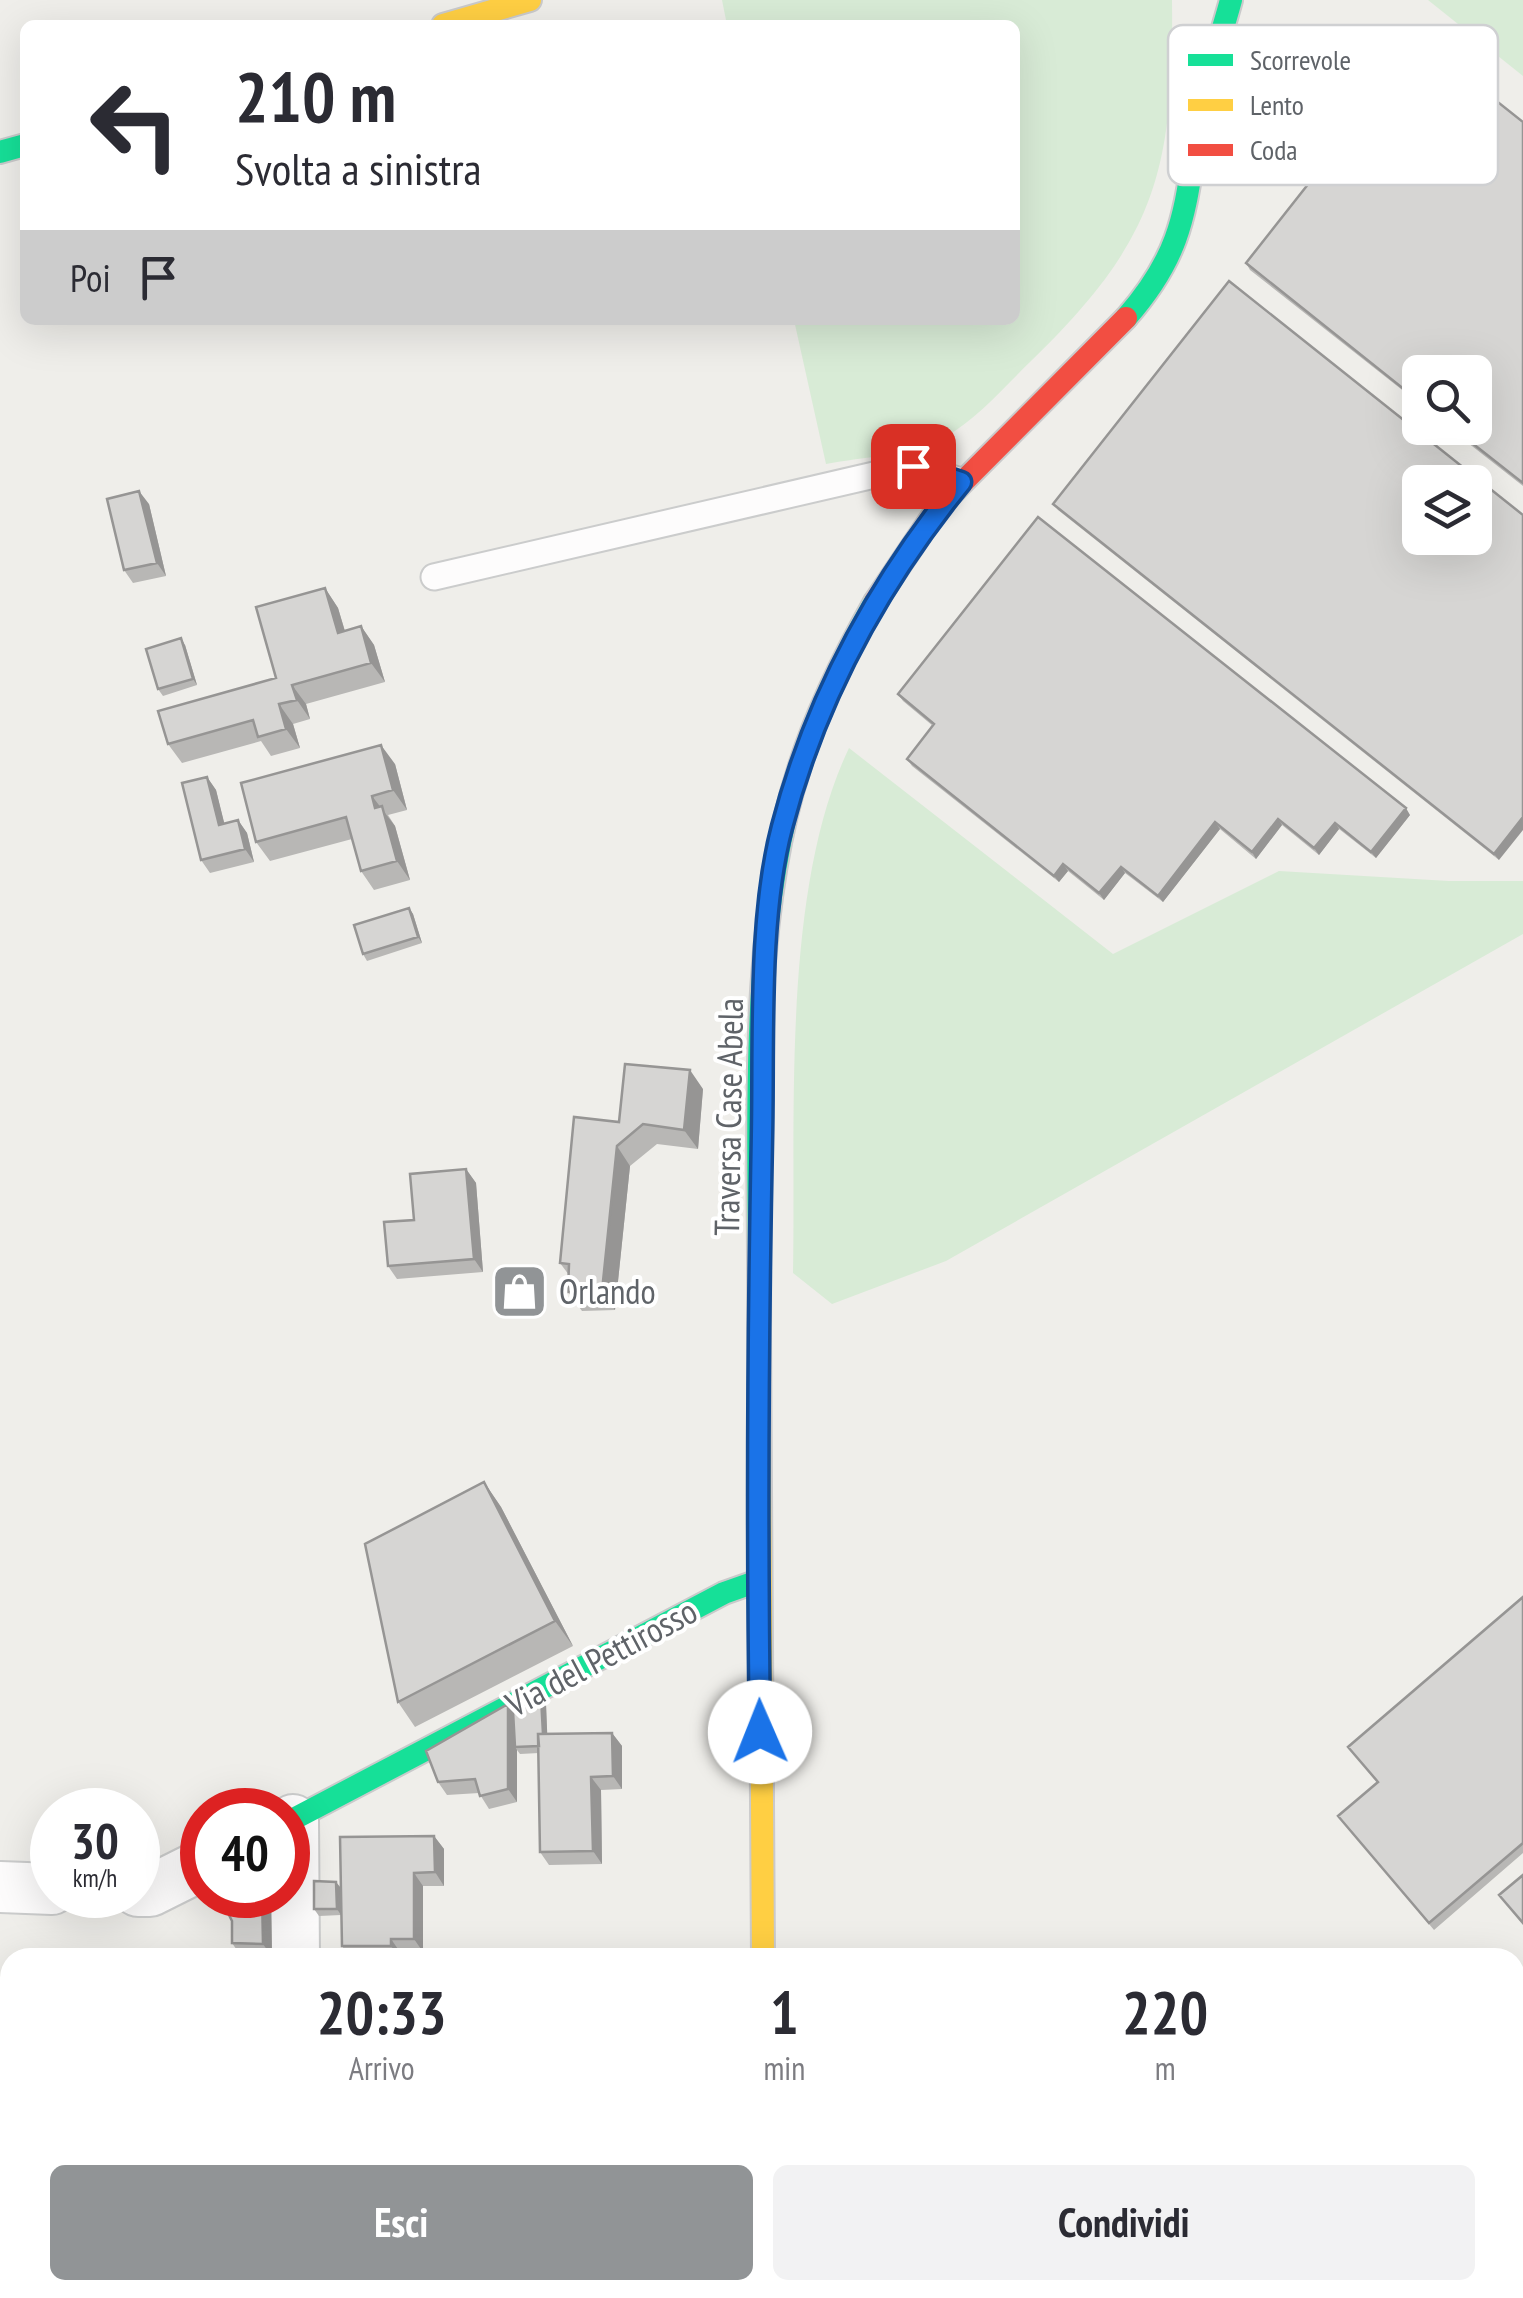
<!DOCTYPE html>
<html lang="it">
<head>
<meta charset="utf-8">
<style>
  :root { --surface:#fff; --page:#f2f2f3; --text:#2b2b33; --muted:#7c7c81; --accent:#919496 }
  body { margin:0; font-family:"PT Sans Narrow",sans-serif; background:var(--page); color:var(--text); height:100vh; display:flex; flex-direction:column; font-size:38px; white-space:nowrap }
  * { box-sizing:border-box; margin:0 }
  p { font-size:32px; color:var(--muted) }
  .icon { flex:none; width:55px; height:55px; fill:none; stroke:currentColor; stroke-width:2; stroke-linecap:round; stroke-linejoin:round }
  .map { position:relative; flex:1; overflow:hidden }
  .side { position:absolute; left:0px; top:1948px; width:1525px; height:352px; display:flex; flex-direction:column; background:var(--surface); border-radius:30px 30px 0 0; box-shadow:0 10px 40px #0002 }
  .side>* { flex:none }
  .guide { position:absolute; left:20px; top:20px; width:1000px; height:305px; border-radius:15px; box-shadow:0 10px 40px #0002; background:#fff; color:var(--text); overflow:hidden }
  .buttons { position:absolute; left:1402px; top:355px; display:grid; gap:20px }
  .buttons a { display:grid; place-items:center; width:90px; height:90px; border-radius:15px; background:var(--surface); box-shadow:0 10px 40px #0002; font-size:50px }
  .speed { position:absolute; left:30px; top:1788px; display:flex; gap:20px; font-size:50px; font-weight:700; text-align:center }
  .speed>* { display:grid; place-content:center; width:130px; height:130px; border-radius:50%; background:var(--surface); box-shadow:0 10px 40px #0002; line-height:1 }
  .speed small { font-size:25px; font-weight:400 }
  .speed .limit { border:15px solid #d22; background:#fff; color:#111 }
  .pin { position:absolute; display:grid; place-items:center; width:85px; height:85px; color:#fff; margin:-42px; border-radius:20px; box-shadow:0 5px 15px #0006 }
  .me { position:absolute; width:110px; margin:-55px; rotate:359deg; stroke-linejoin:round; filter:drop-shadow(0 0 8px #0008) }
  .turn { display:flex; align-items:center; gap:35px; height:210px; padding:0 50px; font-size:45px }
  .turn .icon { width:130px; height:130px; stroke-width:2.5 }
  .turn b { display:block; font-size:70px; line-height:85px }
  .then { display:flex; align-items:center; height:95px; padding:0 50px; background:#0003; gap:20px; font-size:38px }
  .eta { display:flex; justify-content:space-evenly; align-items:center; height:170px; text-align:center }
  .eta b { font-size:60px; font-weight:800; line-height:70px }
  .primary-button { display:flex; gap:20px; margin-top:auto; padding:20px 50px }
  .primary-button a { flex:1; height:115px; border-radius:15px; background:var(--accent); color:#fff; font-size:40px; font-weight:800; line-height:115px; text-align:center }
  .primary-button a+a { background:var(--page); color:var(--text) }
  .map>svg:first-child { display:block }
  .green { fill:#d8ebd6 }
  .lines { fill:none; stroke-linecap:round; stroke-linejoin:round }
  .lane-casing { stroke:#cbcccc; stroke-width:29 }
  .street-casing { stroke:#cbcccc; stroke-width:54 }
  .fast-casing { stroke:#cacacb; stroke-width:26 }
  .slow-casing { stroke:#cacacb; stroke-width:26 }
  .jam-casing { stroke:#cacacb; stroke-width:26 }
  .lane { stroke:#fdfcfc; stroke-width:25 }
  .street { stroke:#fdfcfc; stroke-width:50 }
  .fast { stroke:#16e098; stroke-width:22 }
  .slow { stroke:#ffcf43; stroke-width:22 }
  .jam { stroke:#f24e42; stroke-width:22 }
  .wall { fill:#b8b7b5 }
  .shaded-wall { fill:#969594 }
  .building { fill:#d6d5d3; stroke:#969594; stroke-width:2.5; fill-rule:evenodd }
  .route-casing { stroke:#114b97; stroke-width:25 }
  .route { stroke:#1a73e8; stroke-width:18 }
  .labels { text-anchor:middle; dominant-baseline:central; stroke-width:8; stroke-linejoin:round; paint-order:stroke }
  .street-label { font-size:35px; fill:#5f6368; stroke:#fff }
  .poi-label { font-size:35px; fill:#5f6368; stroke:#fff; text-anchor:start }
  .key { fill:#fff; stroke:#cfd0d2; stroke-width:2.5 }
  .key-label { font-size:28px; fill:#5f6368 }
</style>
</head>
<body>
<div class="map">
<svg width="1523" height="2298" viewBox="0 0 1523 2298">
  <rect width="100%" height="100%" fill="#efeeea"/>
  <path class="green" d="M722,0H1172C1174,171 1156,240 1031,361C1005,386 977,419 945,437C912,455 863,457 826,464L794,320H1015V25H727Z
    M1428,0H1523V76Z
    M849,748L1113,954L1279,871L1449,881H1523V934L946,1261L832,1304L793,1273C796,1117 781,890 849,748Z"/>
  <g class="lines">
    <defs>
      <path id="lane" d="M434,577L913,466L961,481"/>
      <path id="street" d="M293,1820L294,1958
        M0,1887L52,1889
        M138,1891H150L202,1865
        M298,2290V2298
        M731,2298L768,2292"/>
      <path id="fast" d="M0,152L25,145
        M1126,318C1190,245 1184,201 1201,112C1208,74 1221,37 1231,0
        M759,1332C761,1158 745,934 799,769C817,711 845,655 875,602
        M288,1822L724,1593L758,1581
        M768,2290V2298"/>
      <path id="slow" d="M443,25L530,0
        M759,1332L763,1958"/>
      <path id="jam" d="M875,602L941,504L1126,318"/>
    </defs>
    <use href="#lane" class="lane-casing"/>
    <use href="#street" class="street-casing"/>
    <use href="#fast" class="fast-casing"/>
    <use href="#slow" class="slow-casing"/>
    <use href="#jam" class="jam-casing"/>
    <use href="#lane" class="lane"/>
    <use href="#street" class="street"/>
    <use href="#fast" class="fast"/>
    <use href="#slow" class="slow"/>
    <use href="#jam" class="jam"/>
  </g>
  <path class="wall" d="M1523,122V486L1449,428H1475L1420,372V404L1250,270L1246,263Z
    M149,504L166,576L133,583L124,570Z
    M1053,504L1523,515L1499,860L1058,510Z
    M325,588L338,608L345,631L361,626L374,645L385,682L306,704L310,719L293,724L300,748L271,756L261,741L182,763L168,744L276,678Z
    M185,645L197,685L163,696L158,689Z
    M898,694L1410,815L1376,858L1339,829L1319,855L1282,825L1256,859L1220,829L1163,902L1125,873L1104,900L1068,871L1059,882L912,766L907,759L933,726L903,701Z
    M395,764L407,810L388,815L395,826L410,880L374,890L361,871L352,839L270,861L256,842Z
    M207,777L216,790L224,823L238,820L247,833L254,862L210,873L201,860Z
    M409,908L413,914L422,943L367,961L363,954Z
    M703,1089L698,1149L657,1144L630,1166L615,1310L582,1311L568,1292L569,1275L560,1263L619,1122Z
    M466,1169L476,1183L483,1272L397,1279L388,1266L414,1220Z
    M484,1482L501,1507L573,1646L415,1727L398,1702Z
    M1523,1597V1853L1434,1930L1338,1816L1377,1782L1348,1747Z
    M541,1697L546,1704L547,1734L612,1733L622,1746V1789L601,1790L602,1864L549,1865L540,1852L539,1753L520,1754L517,1750V1802L489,1809L479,1793L447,1795L438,1782L508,1704L513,1711Z
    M434,1836L444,1849V1886H423V1952H400V1958H350L342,1946L341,1915L319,1916L314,1909L341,1888Z
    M271,1895L272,1957L241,1956L232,1943V1921Z
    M10,2031V2119L5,2112L0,2095V2045L4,2044Z"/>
  <path class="shaded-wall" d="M139,491L149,504L166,576L157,563Z
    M325,588L338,608L351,652L338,633Z
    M361,626L374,645L385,682L371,663Z
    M181,638L185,645L197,685L193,679Z
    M292,685L306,704L310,719L297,700Z
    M279,704L293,724L300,748L286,729Z
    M381,745L395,764L407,810L393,790Z
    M207,777L216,790L228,838L219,825Z
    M372,796L395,826L410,880L397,861L375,808Z
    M1406,808L1410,815L1376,858L1371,852Z
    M1523,817V830L1499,860L1494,854Z
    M1278,819L1282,825L1256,859L1252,852Z
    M238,820L247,833L254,862L245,849Z
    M1215,822L1220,829L1163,902L1158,896Z
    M1335,823L1339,829L1319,855L1314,848Z
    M1063,864L1068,871L1059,882L1054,876Z
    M1121,867L1125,873L1104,900L1099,893Z
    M409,908L413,914L422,943L418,937Z
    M690,1070L703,1089L698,1149L684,1130Z
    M617,1146L630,1166L615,1310L602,1291Z
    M466,1169L476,1183L483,1272L474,1259Z
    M484,1482L501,1507L573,1646L555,1621Z
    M541,1697L546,1704L548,1752L543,1746Z
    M508,1704L518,1718L515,1747L517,1750V1802L508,1789Z
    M612,1733L622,1746V1789L613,1776Z
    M591,1777L601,1790L602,1864L593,1851Z
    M434,1836L444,1849V1886L435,1872Z
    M414,1873L423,1886V1952L414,1939Z
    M336,1882L341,1888V1915L337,1909Z
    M262,1895H271L272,1957L263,1944Z
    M391,1939L400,1952V1958L391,1946Z
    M101,2290H106L108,2298H103Z"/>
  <path class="building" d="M1421,41L1523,122V483L1453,428H1475V372H1420V402L1246,263Z
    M1229,281L1523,515V817L1494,854L1053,504ZM1420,482H1475V538H1420Z
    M139,491L157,563L124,570L107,499Z
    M1038,517L1406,808L1371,852L1335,823L1314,848L1278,819L1252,852L1215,822L1158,896L1121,867L1099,893L1063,864L1054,876L907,759L934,724L898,694Z
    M325,588L338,633L361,626L371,663L292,685L297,700L279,704L286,729L258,737L253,720L168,744L158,711L276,678L256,607Z
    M181,638L193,679L158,689L146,649Z
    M381,745L393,790L372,796L375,808L382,806L397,861L361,871L346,817L256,842L241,783Z
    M207,777L219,825L238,820L245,849L201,860L182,783Z
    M409,908L418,937L363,954L354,925Z
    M625,1064L690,1070L684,1130L643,1124L617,1146L602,1291L568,1292L569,1264L560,1263L574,1117L619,1122Z
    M466,1169L474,1259L388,1266L384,1222L414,1220L410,1174Z
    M484,1482L555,1621L398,1702L365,1544Z
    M1523,1597V1843L1429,1923L1338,1816L1378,1782L1348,1747Z
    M541,1697L543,1734H538L539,1746L515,1747L513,1711Z
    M508,1704V1789L480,1796L475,1779L438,1782L426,1751Z
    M612,1733L613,1776L591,1777L593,1851L540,1852L538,1734Z
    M434,1836L435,1872L414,1873V1939H391V1946H342L340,1837Z
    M1523,1875V1923L1499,1895Z
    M314,1881L336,1882L337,1909H314Z
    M219,1895H262L263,1944L232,1943V1921Z
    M214,1952V1958H108Z
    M10,2031V2077L0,2079V2045L4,2044L1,2033Z
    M10,2085V2111L5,2112L0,2087Z
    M46,2290H101L103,2298H48Z"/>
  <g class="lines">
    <defs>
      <path id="route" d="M760,1732C757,1533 758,1334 762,1135C764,1040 758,918 782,827C815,700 879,583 961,482L913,466"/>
    </defs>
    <use href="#route" class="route-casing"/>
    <use href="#route" class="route"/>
  </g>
  <defs>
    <symbol id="shop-square" viewBox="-11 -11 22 22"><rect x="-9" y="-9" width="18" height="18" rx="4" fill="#919496" stroke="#fff"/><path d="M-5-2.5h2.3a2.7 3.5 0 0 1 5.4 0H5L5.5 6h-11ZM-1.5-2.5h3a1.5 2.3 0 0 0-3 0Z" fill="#fff"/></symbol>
  </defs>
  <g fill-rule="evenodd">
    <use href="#shop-square" x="488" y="1260" width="63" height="63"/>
  </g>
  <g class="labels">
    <g class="street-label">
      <text transform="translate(728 1117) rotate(-89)">Traversa Case Abela</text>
      <text transform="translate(601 1657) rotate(-28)">Via del Pettirosso</text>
    </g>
    <g class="poi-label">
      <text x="559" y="1291">Orlando</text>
    </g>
  </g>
  <rect x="1168" y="25" width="330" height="160" rx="15" class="key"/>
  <rect x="1188" y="54" width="45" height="12" fill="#16e098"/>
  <rect x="1188" y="99" width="45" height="12" fill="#ffcf43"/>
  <rect x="1188" y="144" width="45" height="12" fill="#f24e42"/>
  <g class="key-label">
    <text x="1250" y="70">Scorrevole</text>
    <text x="1250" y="115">Lento</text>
    <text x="1250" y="160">Coda</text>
  </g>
</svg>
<div class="buttons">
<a><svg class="icon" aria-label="search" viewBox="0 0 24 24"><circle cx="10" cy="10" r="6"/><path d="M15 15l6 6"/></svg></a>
<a><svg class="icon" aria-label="layers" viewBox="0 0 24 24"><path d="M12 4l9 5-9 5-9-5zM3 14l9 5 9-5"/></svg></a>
</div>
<div class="speed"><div>30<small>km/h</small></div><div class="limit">40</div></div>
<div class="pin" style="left:913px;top:466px;background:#d93025"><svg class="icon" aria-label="arrive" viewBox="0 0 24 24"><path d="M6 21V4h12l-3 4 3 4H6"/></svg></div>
<svg class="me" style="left:760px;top:1732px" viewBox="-20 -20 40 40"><circle r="19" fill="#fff"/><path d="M0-13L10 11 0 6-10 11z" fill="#1a73e8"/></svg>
<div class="guide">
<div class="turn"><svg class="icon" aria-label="left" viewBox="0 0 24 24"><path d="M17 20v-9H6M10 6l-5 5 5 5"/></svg><div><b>210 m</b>Svolta a sinistra</div></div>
<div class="then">Poi<svg class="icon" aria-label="arrive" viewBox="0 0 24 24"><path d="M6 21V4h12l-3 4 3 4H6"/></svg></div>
</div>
<section class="side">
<div class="eta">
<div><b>20:33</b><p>Arrivo</p></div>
<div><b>1</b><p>min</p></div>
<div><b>220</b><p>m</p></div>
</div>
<div class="primary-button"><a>Esci</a><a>Condividi</a></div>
</section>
</div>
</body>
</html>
